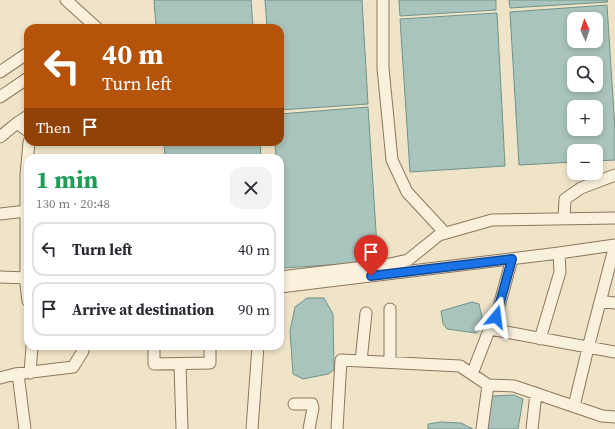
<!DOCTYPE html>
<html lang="en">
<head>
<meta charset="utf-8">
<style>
  :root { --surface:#fff; --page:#f2f2f3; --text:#2b2b33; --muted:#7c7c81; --line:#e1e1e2 }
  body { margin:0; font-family:"Source Serif 4",serif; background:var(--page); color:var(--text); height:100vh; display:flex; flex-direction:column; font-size:15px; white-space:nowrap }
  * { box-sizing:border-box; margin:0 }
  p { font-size:13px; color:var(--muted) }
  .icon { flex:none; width:22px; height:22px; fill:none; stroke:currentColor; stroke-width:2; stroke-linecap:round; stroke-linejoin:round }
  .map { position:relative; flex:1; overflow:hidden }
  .drawer { position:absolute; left:24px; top:154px; width:260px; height:196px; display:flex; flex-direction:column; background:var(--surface); border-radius:12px; box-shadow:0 2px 6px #0003 }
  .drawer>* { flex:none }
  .guide { position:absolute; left:24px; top:24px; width:260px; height:122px; border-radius:12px; box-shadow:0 2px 6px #0003; background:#b45309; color:#fff; overflow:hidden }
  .needle { width:26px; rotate:357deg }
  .controls { position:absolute; left:567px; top:12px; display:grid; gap:8px }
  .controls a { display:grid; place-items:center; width:36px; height:36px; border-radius:8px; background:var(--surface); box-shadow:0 2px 6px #0003; font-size:20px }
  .pin { position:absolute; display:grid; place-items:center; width:34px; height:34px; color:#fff; margin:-41px -17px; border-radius:50% 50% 50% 0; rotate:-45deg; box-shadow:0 0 4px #0007 }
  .pin .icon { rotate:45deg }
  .me { position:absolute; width:44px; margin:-22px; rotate:16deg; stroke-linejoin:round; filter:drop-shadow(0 0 3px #0008) }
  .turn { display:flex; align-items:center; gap:14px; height:84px; padding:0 12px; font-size:18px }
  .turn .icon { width:52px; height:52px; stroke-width:2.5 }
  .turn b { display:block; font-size:28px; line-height:34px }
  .then { display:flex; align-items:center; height:38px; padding:0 12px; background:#0003; gap:8px; font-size:15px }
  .round { display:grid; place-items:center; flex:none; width:42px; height:42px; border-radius:12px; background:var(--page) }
  .head { display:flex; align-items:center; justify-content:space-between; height:68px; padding:0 12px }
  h1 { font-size:24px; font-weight:700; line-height:30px; color:#1e9e55 }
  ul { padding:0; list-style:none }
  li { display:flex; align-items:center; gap:12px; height:54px; margin:0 8px 6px; padding:0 4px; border:2px solid var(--line); border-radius:12px }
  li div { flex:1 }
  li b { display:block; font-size:15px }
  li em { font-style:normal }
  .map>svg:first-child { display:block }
  .water { fill:#a9c4bc; stroke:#6f938a; fill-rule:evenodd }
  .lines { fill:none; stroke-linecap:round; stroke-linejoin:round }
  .minor-casing { stroke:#8d765c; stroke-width:13 }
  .minor { stroke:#faf1dc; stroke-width:11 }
  .route-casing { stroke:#114b97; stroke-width:10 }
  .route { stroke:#1a73e8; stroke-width:7 }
</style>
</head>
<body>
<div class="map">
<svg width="615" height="429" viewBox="0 0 615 429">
  <rect width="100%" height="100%" fill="#f0e4c8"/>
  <path class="water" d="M154,0H251L253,28H156Z
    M265,0H362L368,104L280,110V28H267Z
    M399,0H496V10L400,16Z
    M509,0H607L608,2L510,8Z
    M607,5L615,130V160L596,161V151H574V162L519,165L510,12ZM574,19H596V41H574ZM574,63H596V85H574ZM574,107H596V129H574Z
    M497,13L505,166L410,172L400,19Z
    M368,107L378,262L282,268L280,230V158H276L275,142H280V114Z
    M164,142H260L261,158H165Z
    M307,298H324L333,314L334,370L328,374L303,379L293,374L290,331L295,307Z
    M472,302L479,304L484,326L476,333L447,329L443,324L441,311Z
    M514,395L523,399L518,429H487L492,396Z
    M441,422L461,423L473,429H428V424Z"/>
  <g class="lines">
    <defs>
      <path id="minor" d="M66,0L97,28
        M383,0V68L392,160L407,192L445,233
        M0,72L28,53
        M0,97L28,78
        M17,123L28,131
        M0,137L17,123L28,116
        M0,214L26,211
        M564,219L565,199L581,188L615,175
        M0,277L28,278
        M280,277L390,264L408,260L439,235L492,220L615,218
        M280,287L559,253L615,245
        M28,301L26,284V175L29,142
        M600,301L615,303
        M490,329L615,352
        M540,339L560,272L559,253
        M154,346V364L210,363V346
        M361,361L366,313
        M390,362V309
        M180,364L182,429
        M30,373L32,346
        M18,374L25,429
        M472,374L488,333L496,317L512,259
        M0,378L15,374L73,367L83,351V346
        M294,404H312L313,408L309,429
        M574,406L588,348L615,245
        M252,429L258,346
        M337,429L341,360L460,366L488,385L514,386L602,416L615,417
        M482,429L488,385
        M532,429L536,393"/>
    </defs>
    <use href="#minor" class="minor-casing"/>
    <use href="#minor" class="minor"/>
  </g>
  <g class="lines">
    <defs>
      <path id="route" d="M371,276L512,259L496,317"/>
    </defs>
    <use href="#route" class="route-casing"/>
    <use href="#route" class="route"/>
  </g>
</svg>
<div class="controls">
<a><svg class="needle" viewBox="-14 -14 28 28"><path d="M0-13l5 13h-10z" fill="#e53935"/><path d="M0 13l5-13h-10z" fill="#7c7c81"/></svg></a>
<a><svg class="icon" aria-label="search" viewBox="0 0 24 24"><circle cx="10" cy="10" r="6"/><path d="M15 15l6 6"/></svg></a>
<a>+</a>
<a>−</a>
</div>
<div class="pin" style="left:371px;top:276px;background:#d93025"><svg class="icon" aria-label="arrive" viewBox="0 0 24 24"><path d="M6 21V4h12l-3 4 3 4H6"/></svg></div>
<svg class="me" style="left:496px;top:317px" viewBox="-20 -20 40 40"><path d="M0-17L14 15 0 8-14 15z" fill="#1a73e8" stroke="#fff" stroke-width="4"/></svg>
<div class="guide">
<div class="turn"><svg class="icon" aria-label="left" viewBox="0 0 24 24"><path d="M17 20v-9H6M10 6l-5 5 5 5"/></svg><div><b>40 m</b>Turn left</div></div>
<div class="then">Then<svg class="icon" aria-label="arrive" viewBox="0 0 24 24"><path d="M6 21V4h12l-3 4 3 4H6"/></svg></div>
</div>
<section class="drawer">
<div class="head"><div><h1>1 min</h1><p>130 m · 20:48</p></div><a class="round"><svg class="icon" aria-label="close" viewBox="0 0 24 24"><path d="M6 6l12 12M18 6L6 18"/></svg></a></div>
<ul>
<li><svg class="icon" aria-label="left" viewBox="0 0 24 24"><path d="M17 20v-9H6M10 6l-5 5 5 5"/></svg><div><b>Turn left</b></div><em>40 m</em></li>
<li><svg class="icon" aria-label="arrive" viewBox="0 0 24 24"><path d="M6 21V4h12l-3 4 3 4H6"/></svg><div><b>Arrive at destination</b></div><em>90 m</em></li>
</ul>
</section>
</div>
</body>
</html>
